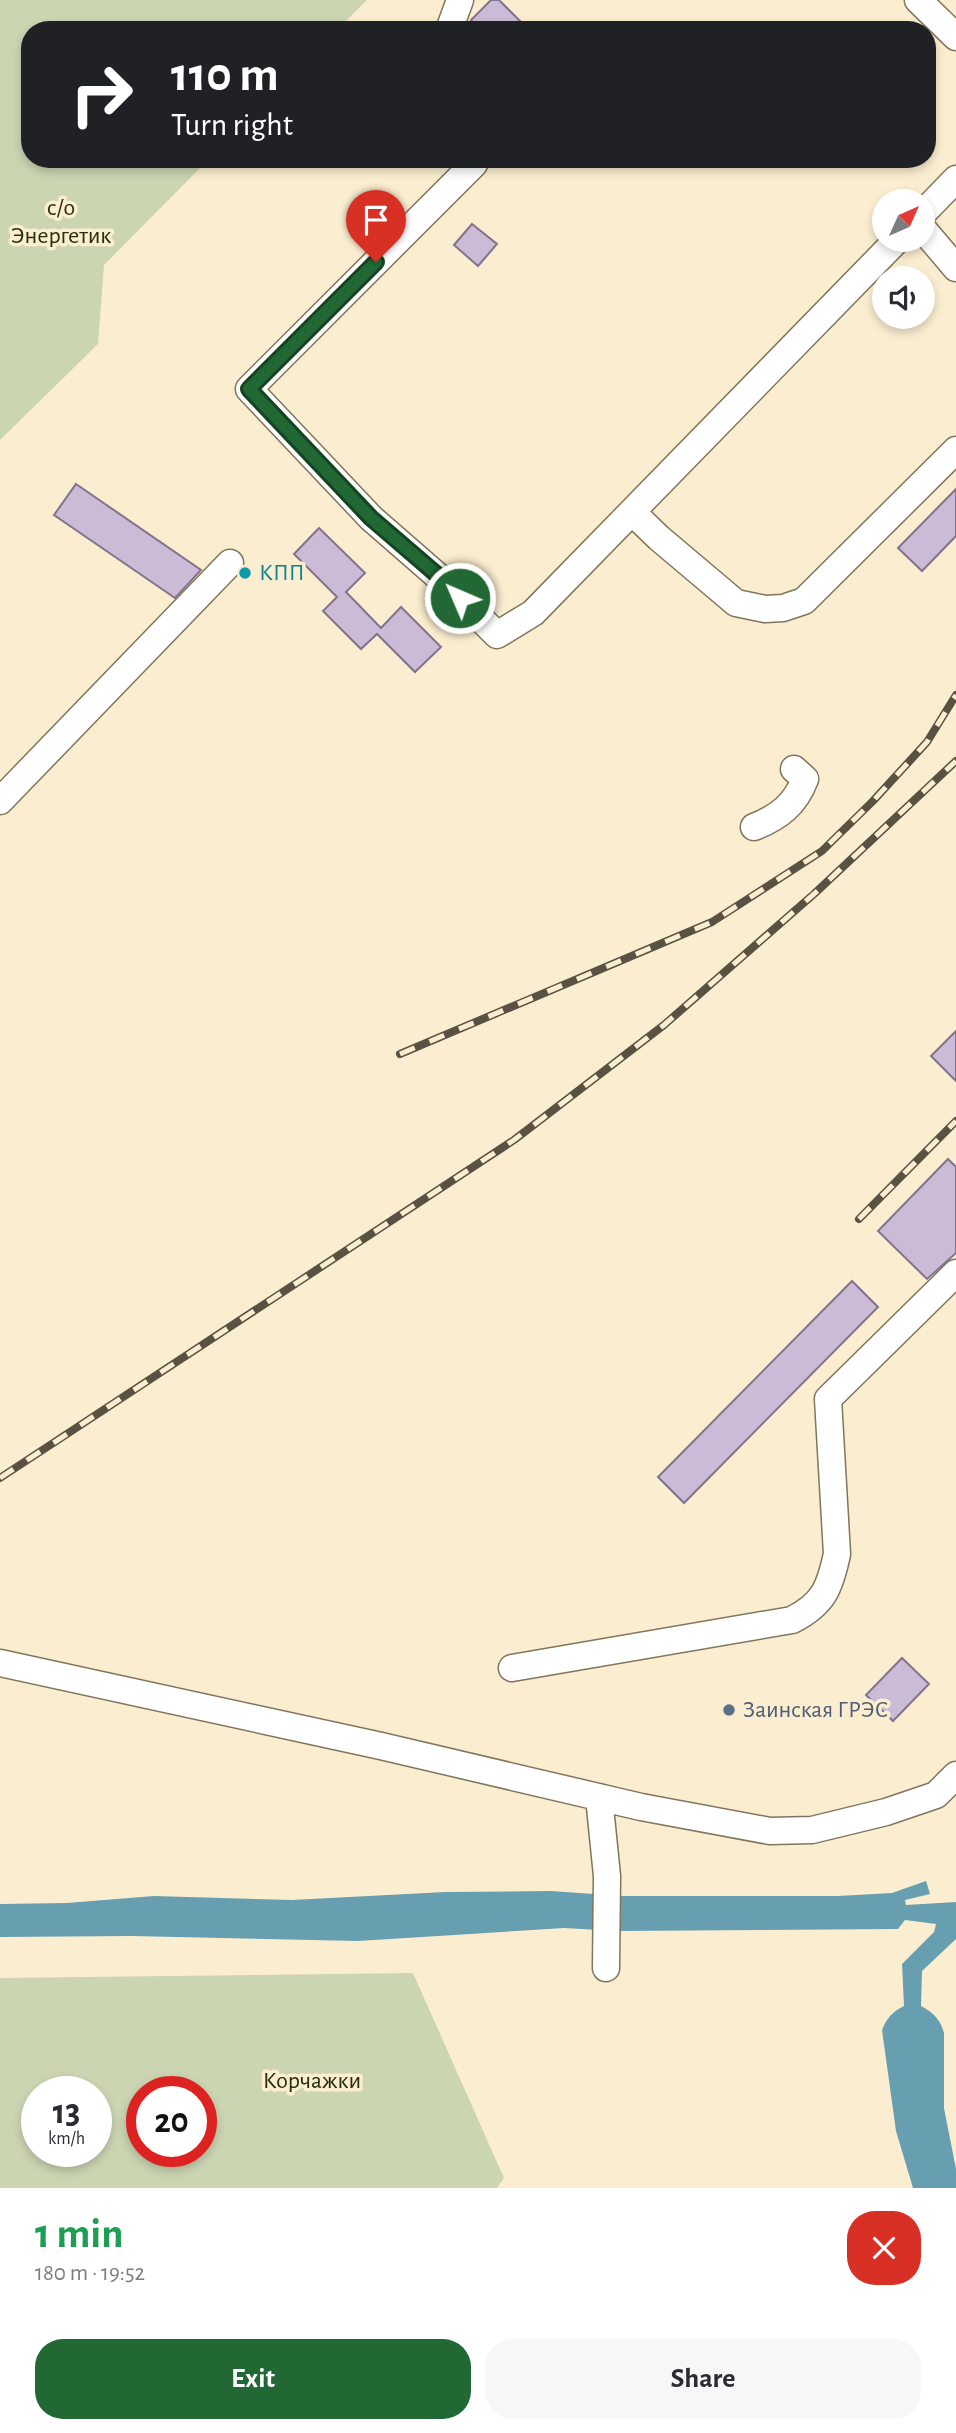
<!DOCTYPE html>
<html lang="en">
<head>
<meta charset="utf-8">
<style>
  :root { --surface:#fff; --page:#f7f7f7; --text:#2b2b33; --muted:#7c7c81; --accent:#216835 }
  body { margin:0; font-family:"Alegreya Sans",sans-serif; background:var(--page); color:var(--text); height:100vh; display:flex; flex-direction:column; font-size:26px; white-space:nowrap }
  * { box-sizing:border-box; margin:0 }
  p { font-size:23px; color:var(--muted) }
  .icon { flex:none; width:38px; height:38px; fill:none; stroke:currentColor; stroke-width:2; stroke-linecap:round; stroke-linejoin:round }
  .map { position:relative; height:2188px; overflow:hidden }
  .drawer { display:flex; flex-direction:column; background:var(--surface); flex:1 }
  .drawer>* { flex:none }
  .hud { position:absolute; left:21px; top:21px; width:915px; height:147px; border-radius:28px; box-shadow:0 4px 10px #0003; background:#202124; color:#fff; overflow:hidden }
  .needle { width:46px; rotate:45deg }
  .tools { position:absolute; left:872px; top:189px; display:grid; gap:14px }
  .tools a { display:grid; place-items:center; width:63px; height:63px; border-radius:50%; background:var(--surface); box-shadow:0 4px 10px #0003; font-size:35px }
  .speed { position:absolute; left:21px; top:2076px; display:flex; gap:14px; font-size:35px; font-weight:700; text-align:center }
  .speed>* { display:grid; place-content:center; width:91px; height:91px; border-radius:50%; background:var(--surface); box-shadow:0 4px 10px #0003; line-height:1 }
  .speed small { font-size:18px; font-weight:400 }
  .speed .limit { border:10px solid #d22; background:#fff; color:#111 }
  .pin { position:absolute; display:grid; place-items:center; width:60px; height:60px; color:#fff; margin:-72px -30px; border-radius:50% 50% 50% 0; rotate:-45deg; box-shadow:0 0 7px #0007 }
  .pin .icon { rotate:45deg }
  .me { position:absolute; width:77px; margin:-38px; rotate:315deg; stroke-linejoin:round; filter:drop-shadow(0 0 5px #0008) }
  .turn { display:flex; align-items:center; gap:24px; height:147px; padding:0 35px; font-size:32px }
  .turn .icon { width:91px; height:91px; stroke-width:2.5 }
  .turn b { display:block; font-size:49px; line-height:60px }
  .round { display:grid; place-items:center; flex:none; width:74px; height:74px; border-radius:28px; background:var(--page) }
  .overview { display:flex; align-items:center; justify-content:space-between; height:119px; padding:0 35px }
  h1 { font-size:42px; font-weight:700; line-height:52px; color:#1e9e55 }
  .button { display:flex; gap:14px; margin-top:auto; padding:14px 35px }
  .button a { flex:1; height:80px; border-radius:28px; background:var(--accent); color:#fff; font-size:28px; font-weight:700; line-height:80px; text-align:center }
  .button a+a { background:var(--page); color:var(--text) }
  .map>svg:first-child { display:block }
  .green { fill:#cbd5b2; fill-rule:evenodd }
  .water { fill:#679fb0 }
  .building { fill:#ccbbd6; stroke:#83738c; stroke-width:2 }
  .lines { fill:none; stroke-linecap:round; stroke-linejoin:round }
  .minor-casing { stroke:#81755b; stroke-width:29 }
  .minor { stroke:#fff; stroke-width:26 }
  .rail-casing { stroke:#595242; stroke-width:8 }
  .rail { stroke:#fbeed0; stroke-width:5; stroke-dasharray:16; stroke-linecap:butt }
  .route-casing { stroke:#154422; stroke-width:18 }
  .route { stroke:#216835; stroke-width:12 }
  .culture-dot { fill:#0f9aa8; stroke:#fbeed0; stroke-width:2.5 }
  .service-dot { fill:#5c6f8a; stroke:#fbeed0; stroke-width:2.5 }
  .labels { text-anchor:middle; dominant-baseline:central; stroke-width:7; stroke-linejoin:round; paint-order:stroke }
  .park-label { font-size:24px; fill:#272f0b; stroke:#fbeed0 }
  .culture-label { font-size:24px; fill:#0d838f; stroke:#fbeed0; text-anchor:start }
  .service-label { font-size:24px; fill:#4e5e75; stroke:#fbeed0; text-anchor:start }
</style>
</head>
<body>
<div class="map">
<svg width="956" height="2188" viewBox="0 0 956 2188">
  <rect width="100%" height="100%" fill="#fbeed0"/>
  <path class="green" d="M0,0H367L337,30H30V159H209L104,265L98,344L0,440Z
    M413,1973L504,2178L497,2188H0V1978ZM37,2091H96V2151H37ZM142,2091H201V2151H142Z"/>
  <path class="water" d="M926,1881L930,1894L905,1900L906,1905L956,1902V1939L922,1971L921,2006C934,2013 940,2019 944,2033V2108L956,2169V2188H913L896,2131L882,2030C887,2018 892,2012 904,2006L902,1964L934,1932L936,1924L905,1920L898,1929L617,1931L564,1928L358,1941L131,1936L0,1937V1904L67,1903L154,1896L292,1900L445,1892L551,1891L622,1896H838L892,1893Z"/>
  <path class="building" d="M491,0H499L529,30H480L471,20Z
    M472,224L497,244L478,266L454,245Z
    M76,484L201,570L175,598L54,515Z
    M956,489V536L922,571L898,548Z
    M319,528L365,573L346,592L381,628L401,607L441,647L415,672L377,634L361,649L323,611L337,597L294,554Z
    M956,1031V1081L931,1056Z
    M948,1159L956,1167V1253L927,1279L878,1231Z
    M852,1281L878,1307L684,1503L658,1477Z
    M902,1658L929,1684L893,1721L866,1695Z"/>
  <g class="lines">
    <defs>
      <path id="minor" d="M918,0L956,37
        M449,30L460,0
        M476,159L474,164L249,389L371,518L441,579L497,635L533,613L897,240
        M922,214L956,179
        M922,228L956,268
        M632,512L659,538L736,603L765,609L783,608L804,601L956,450
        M0,801L230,563
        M754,827C779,817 795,805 805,779L794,769
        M0,1663L381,1746L641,1807L770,1831L812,1830L886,1812L936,1795L956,1775
        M512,1668L792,1620C824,1604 830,1587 837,1554L828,1399L956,1273
        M599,1797L607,1876L606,1968"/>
    </defs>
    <use href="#minor" class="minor-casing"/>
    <use href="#minor" class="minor"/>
    <defs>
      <path id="rail" d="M400,1054L712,922L822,851L873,801L927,742L956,695
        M859,1219L956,1121
        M0,1478L514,1140L664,1025L814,894L956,761"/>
    </defs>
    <use href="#rail" class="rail-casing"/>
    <use href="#rail" class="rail"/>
  </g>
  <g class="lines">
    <defs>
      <path id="route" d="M376,262L249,389L371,518L442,579L460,598"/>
    </defs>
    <use href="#route" class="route-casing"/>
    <use href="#route" class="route"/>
  </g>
  <circle class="culture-dot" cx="245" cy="573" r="7"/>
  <circle class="service-dot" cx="729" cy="1710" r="7"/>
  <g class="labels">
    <g class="park-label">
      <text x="61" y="208">с/о<tspan x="61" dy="28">Энергетик</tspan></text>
      <text x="312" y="2081">Корчажки</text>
    </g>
    <g class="culture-label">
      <text x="259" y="573">КПП</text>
    </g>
    <g class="service-label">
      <text x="743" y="1710">Заинская ГРЭС</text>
    </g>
  </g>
</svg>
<div class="tools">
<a><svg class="needle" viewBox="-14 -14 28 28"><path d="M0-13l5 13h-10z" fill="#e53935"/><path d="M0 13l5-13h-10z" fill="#7c7c81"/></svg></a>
<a><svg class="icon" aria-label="sound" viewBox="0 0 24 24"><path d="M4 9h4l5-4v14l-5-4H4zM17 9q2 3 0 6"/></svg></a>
</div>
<div class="speed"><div>13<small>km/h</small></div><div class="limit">20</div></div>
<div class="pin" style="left:376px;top:262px;background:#d93025"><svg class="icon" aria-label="arrive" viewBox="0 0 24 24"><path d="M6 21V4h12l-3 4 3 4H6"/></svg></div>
<svg class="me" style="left:460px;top:598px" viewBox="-20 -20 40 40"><circle r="17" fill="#216835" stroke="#fff" stroke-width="3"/><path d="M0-11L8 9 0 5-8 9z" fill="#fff"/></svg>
<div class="hud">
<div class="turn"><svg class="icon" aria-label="right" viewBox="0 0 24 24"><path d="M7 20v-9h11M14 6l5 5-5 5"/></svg><div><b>110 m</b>Turn right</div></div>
</div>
</div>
<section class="drawer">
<div class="overview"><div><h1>1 min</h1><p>180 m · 19:52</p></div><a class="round" style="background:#d93025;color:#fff"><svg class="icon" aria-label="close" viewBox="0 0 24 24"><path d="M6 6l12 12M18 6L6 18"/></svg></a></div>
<div class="button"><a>Exit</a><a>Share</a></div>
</section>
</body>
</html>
